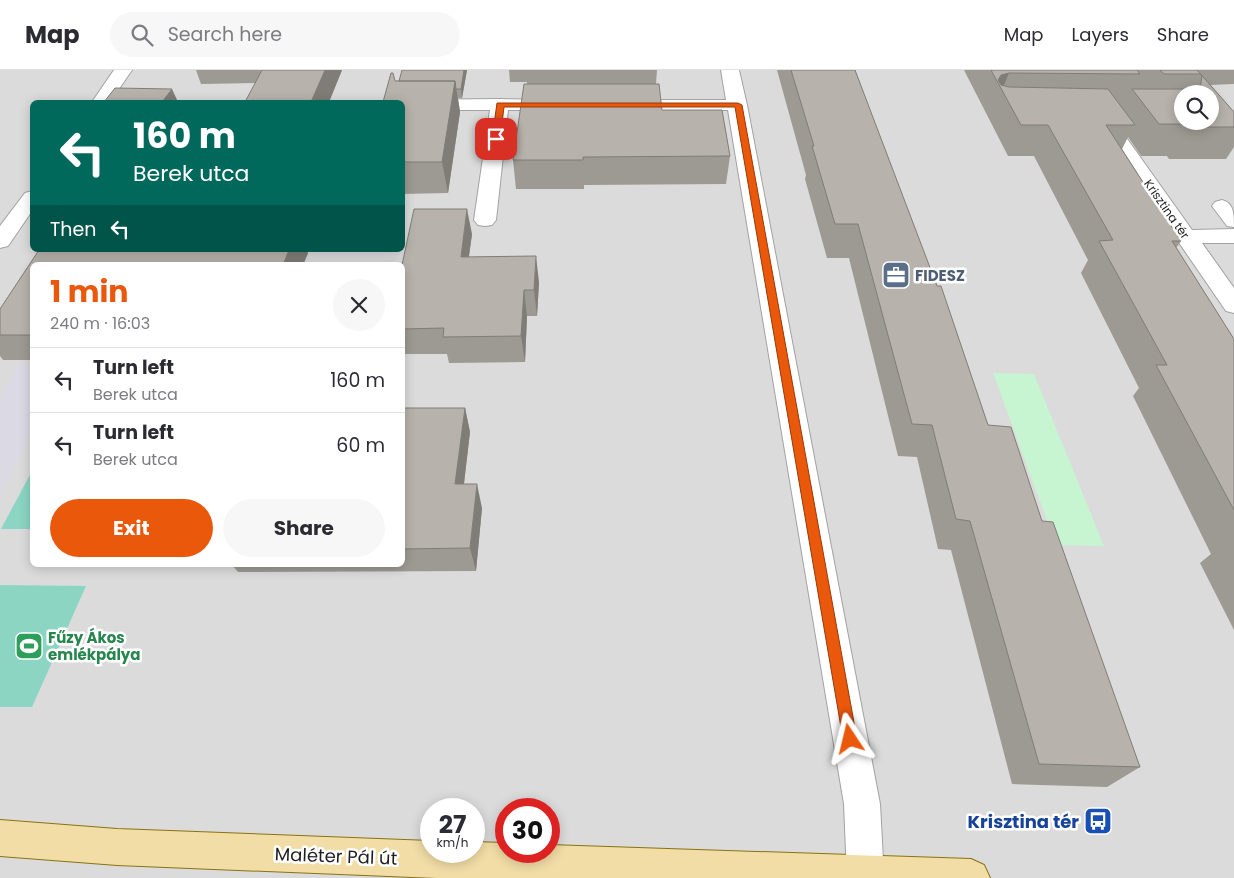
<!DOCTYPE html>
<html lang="en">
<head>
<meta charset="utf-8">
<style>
  :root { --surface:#fff; --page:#f7f7f7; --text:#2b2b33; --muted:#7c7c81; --line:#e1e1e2; --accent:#ea580c }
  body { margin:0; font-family:Poppins,sans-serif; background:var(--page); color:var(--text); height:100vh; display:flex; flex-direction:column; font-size:19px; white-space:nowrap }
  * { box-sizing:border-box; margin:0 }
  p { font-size:16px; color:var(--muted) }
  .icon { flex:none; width:28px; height:28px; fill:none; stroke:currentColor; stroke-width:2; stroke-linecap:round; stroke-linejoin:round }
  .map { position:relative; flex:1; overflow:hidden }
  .drawer { position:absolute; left:30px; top:192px; width:375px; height:305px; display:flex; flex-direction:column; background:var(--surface); border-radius:8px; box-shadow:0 2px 12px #0003 }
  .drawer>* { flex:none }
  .hud { position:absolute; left:30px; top:30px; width:375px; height:152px; border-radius:8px; box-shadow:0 2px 12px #0003; background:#00695c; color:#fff; overflow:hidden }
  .fabs { position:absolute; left:1174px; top:15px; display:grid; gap:10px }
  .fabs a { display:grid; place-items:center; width:45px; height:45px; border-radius:50%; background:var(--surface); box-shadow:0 2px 12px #0003; font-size:25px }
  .speed { position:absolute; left:420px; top:728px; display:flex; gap:10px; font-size:25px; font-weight:700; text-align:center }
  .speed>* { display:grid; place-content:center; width:65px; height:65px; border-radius:50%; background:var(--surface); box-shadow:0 2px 12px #0003; line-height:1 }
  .speed small { font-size:12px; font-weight:400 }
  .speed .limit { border:8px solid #d22; background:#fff; color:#111 }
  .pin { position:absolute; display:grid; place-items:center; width:42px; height:42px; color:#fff; margin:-21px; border-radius:10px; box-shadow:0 2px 8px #0006 }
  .me { position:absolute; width:55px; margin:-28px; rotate:350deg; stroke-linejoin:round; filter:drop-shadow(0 0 4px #0008) }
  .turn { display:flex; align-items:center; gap:18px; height:105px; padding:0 20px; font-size:22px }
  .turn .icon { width:65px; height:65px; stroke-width:2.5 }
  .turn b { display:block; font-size:35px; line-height:42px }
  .then { display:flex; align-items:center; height:48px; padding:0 20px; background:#0003; gap:10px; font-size:19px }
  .round { display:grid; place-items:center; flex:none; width:52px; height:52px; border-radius:26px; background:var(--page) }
  .overview { display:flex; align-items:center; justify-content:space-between; height:85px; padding:0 20px }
  h1 { font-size:30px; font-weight:700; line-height:38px; color:var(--accent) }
  .action { display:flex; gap:10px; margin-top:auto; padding:10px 20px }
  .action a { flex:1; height:58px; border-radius:30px; background:var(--accent); color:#fff; font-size:20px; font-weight:700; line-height:58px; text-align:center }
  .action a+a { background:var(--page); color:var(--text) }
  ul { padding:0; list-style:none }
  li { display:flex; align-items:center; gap:15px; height:65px; padding:0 20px; border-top:1px solid var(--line) }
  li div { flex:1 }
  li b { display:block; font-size:19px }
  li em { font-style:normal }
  header { display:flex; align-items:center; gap:30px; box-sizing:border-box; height:70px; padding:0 25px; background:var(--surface); border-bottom:1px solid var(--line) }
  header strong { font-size:24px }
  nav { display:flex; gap:28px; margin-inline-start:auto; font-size:18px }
  .search { width:350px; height:45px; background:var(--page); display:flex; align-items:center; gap:12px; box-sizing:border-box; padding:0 18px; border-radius:28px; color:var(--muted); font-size:19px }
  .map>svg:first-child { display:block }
  .residential { fill:#dcdbdb; fill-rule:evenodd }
  .park { fill:#c7f4d1 }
  .pitch { fill:#8cd5c3 }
  .plaza { fill:#dbdae4 }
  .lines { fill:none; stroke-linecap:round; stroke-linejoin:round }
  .minor-casing { stroke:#a2a2a2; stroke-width:2 }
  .major-casing { stroke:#897310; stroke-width:2 }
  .minor { fill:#fff; fill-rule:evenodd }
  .major { fill:#f2dda7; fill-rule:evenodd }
  .wall { fill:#9d9993 }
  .shaded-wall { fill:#807d78 }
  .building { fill:#b7b2ab; stroke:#807d78; fill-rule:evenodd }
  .route { fill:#ea580c; stroke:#983908 }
  .labels { text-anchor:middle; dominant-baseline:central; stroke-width:5; stroke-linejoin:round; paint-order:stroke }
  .far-street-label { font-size:12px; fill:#1e1e1e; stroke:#fff }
  .service-label { font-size:15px; font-weight:bold; fill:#4e5e75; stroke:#fff; text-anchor:start }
  .leisure-label { font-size:15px; font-weight:bold; fill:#27864d; stroke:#fff; text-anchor:start }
  .near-transit-label { font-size:18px; font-weight:bold; fill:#164399; stroke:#fff; text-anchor:end }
  .near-street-label { font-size:18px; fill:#1e1e1e; stroke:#fff }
</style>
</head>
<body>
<header>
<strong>Map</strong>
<div class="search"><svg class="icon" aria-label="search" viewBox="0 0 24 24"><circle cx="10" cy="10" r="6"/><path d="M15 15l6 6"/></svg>Search here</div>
<nav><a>Map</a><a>Layers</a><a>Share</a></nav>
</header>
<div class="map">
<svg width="1234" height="808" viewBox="0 0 1234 808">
  <rect width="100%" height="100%" fill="#eeede5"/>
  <path class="residential" d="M0,0H1234V808H0ZM1182,24H1210V51H1182ZM32,32H402V180H32ZM32,195H402V495H32ZM431,739H474V781H431ZM506,739H549V781H506Z"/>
  <path class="park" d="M993,303L1034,304L1104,476L1056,475Z"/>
  <path class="pitch" d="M32,401V459H1Z
    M0,515L86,516L32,637H0Z"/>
  <path class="plaza" d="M19,294H32V364L0,423V326Z"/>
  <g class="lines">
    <defs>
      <path id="minor" d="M114,0H132L110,32H92Z
        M721,0H739L747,35L880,734L884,808H848L847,806L844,734L728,40H625L619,39L616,35L619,31L625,30H726Z
        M500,29L559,30L565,31L568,35L565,39L559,40H508L496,150L492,155L485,156L478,155L474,150L490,40H402V32H395L402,30Z
        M1101,40L1108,42L1192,160L1234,159V173H1202L1234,218V243L1226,241L1092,46L1094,42Z
        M32,121V141L8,176L0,178V156L25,123Z
        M1222,130C1234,133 1234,144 1234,157L1227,156L1212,136L1215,132Z"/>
      <path id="major" d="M0,750L117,759L431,771V781H474V772L506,773V781H549V775L971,789L984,795L990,808H437L117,795L0,786Z"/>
    </defs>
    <use href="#minor" class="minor-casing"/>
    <use href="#major" class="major-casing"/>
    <use href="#minor" class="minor"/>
    <use href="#major" class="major"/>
  </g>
  <path class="wall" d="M196,0H342L329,32L255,13L201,14Z
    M467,0L462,28H458L460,42L448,123L402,124V32L395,11Z
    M509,0H657L656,14L662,40L730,86L726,114L584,115V119H516L513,90L527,14V12H510Z
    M777,0H855L988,355L1042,451L1140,697L1107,717L1012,714L951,480L938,479L917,387L898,386L849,188H827L805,109L806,105Z
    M964,0H1234V14L1210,15L1234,42V77L1226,89H1169L1167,86H1141L1128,67L1122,79L1181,171L1176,178L1234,269V560L1200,493L1211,484L1133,326L1139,318L1081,203L1088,190L1034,86H1008Z
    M472,164L469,187L539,212L537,246H527L525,292L449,293L447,284H402V195Z
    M39,180H307L308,183L303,195H32V290H3L0,286V239Z
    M402,338H465L470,362L464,414L482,438L476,501L238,502L232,495H402Z"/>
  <path class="shaded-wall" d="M325,0H342L329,32H311Z
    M464,0H467L462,28L461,19Z
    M1009,3L1002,20L998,10L1001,5Z
    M455,11L460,42L448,123L442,92Z
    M172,19L178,32H162Z
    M467,139L472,164L465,213L461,187Z
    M289,180H307L308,183L303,195H283Z
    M536,186L539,212L537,246L534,220Z
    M524,220L527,246L525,292L521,266Z
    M465,338L470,362L461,438L455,414Z
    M477,414L482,438L476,501L470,478Z"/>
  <path class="building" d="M262,0H325L311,32H245Z
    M402,0H464L461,19H456L455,11H399Z
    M791,0H855L937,216H941L988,355L1011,357L1042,451L1053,452L1140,697L1039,694L970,451L956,449L932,355L912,354L858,154H835L812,76H814Z
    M991,0H1137L1140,4L1009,3L1001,5L998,10L1001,15L1009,17L1108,19L1135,55H1106L1181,171H1172L1234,269V440L1156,295H1167L1099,171L1113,170L1048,55H1021Z
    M1160,0H1197L1234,42V57H1188L1186,54H1159L1132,19H1200L1202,6L1200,4H1164ZM1182,24H1210V51H1182Z
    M391,3H393L395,11H455L442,92H402V32H383Z
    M524,14H659L662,40H722L730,86L583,87V90H513Z
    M115,18L172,19L162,32H104Z
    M414,139H467L461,187L536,186L534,220H524L521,266L443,267L444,258L402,259V195Z
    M39,180H289L283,195H32V265H0V239Z
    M402,338H465L455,414H477L470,478L402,479Z"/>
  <path class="route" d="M497,33H738L742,35L857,669L855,674L850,676L845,674L843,669L735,37H504L500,69L496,71L492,69Z"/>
  <defs>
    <symbol id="office-square" viewBox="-11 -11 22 22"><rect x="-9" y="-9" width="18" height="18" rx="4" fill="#5c6f8a" stroke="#fff"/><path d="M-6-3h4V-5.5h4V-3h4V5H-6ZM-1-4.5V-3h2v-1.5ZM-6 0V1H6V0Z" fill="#fff"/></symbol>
    <symbol id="stadium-square" viewBox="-11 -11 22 22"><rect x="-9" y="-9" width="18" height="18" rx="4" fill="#2e9e5b" stroke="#fff"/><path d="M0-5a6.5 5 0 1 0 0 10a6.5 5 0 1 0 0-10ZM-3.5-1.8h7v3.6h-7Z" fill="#fff"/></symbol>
    <symbol id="bus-square" viewBox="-11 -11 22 22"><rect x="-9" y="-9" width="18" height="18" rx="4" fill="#1a4fb4" stroke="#fff"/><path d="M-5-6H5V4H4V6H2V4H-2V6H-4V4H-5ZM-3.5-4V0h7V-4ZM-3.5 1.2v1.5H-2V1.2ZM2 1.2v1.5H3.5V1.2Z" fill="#fff"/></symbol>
  </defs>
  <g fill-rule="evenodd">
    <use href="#office-square" x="880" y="189" width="32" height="32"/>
    <use href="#stadium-square" x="13" y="560" width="32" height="32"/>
    <use href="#bus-square" x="1082" y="735" width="32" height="32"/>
  </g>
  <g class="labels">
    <g class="far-street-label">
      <text transform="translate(1167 139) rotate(55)">Krisztina tér</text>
    </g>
    <g class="service-label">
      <text x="915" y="205">FIDESZ</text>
    </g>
    <g class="leisure-label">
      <text x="48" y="567">Fűzy Ákos<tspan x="48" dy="17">emlékpálya</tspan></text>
    </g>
    <g class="near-transit-label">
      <text x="1079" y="751">Krisztina tér</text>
    </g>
    <g class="near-street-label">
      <text transform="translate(336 786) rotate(2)">Maléter Pál út</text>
    </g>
  </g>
</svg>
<div class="fabs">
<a><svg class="icon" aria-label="search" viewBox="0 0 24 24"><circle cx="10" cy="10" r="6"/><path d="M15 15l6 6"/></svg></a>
</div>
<div class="speed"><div>27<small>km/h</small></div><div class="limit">30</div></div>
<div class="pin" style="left:496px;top:69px;background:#d93025"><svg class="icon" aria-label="arrive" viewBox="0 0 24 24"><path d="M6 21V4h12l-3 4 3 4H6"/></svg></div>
<svg class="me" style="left:850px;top:669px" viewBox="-20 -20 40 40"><path d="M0-17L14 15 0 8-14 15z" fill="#ea580c" stroke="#fff" stroke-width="4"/></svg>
<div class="hud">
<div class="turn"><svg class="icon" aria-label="left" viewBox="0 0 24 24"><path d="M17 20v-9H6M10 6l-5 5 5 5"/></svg><div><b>160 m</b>Berek utca</div></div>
<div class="then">Then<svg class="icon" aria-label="left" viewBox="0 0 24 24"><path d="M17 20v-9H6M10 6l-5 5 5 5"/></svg></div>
</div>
<section class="drawer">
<div class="overview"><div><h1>1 min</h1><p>240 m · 16:03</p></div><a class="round"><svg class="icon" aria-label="close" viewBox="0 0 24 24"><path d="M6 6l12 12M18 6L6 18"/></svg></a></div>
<ul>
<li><svg class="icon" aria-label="left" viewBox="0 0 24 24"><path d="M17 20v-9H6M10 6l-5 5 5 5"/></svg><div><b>Turn left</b><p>Berek utca</p></div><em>160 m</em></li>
<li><svg class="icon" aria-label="left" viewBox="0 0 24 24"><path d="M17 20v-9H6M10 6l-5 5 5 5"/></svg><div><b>Turn left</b><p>Berek utca</p></div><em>60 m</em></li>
</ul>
<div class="action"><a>Exit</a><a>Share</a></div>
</section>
</div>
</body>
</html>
